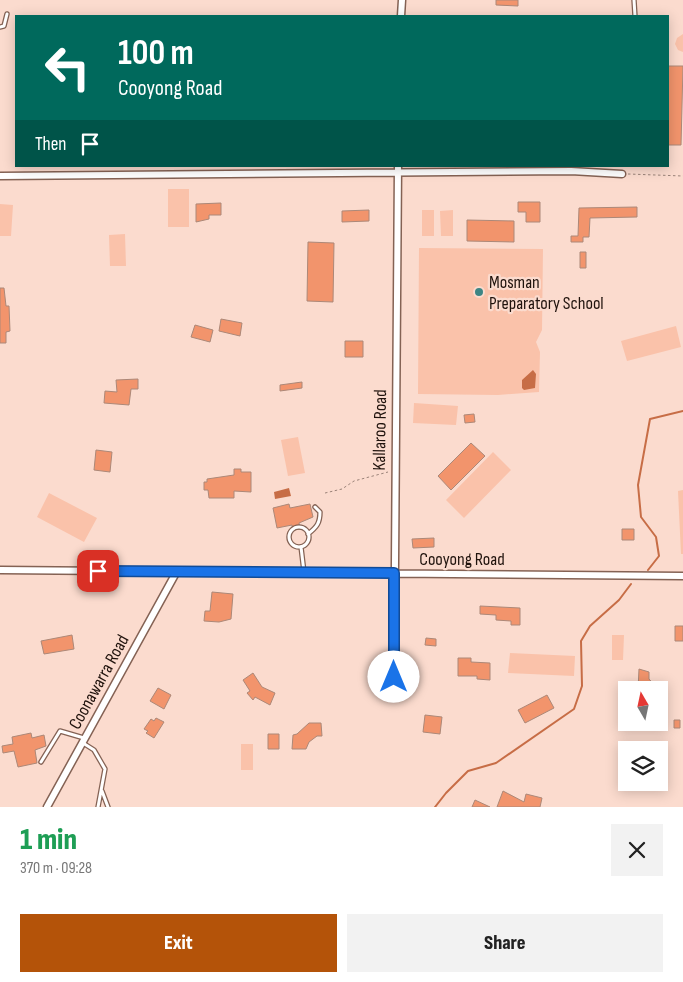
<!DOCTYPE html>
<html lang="en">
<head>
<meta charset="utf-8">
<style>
  :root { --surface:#fff; --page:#f2f2f2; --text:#222; --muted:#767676; --accent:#b45309 }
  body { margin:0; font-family:"Sofia Sans Condensed",sans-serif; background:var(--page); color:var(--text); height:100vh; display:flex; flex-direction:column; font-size:19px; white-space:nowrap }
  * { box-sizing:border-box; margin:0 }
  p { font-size:16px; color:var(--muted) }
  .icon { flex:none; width:28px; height:28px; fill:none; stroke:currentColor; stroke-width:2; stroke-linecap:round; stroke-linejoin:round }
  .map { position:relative; height:807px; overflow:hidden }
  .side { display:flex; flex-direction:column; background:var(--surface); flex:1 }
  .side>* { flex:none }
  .guide { position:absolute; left:15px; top:15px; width:654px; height:152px; border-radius:0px; box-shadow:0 2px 12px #0003; background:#00695c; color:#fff; overflow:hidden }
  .needle { width:32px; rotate:351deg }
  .controls { position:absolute; left:618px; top:681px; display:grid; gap:10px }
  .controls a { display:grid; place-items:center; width:50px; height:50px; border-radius:0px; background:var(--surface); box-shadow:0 2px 12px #0003; font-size:25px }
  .pin { position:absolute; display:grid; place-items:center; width:42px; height:42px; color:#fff; margin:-21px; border-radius:10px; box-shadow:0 2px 8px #0006 }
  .me { position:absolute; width:55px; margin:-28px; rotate:0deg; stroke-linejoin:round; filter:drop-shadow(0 0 4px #0008) }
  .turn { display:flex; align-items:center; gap:18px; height:105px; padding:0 20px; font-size:22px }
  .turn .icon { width:65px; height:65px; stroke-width:2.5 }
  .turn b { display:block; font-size:35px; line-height:42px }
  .then { display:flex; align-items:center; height:48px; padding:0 20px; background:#0003; gap:10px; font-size:19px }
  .round { display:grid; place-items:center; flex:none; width:52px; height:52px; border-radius:0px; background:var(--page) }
  .summary { display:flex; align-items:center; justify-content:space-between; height:85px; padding:0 20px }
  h1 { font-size:30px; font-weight:800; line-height:38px; color:#1e9e55 }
  .primary-button { display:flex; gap:10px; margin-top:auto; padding:10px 20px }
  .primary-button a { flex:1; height:58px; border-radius:0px; background:var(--accent); color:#fff; font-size:20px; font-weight:800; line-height:58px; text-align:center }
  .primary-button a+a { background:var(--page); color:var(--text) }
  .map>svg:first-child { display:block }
  .green { fill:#fac2aa }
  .water { fill:#c76d46 }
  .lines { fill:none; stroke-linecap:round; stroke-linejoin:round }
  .stream { stroke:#c76d46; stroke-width:2 }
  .building { fill:#f2946c; stroke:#ac8878 }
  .lane-casing { stroke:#846254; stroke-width:5.5 }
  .street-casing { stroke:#846254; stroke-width:9 }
  .path { stroke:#9b8379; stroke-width:1; stroke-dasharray:2.5 2.5; stroke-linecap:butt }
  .lane { stroke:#fff; stroke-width:3 }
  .street { stroke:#fff; stroke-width:6 }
  .route-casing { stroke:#114b97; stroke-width:12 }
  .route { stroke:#1a73e8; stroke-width:9 }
  .poi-dot { fill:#3d8584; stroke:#fbdbce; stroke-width:2 }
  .labels { text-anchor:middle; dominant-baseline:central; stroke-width:4.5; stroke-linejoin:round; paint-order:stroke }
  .poi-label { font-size:18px; fill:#20130d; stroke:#fbdbce; text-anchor:start }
  .street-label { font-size:18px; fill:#20130d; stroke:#fbdbce }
</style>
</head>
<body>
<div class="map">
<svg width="683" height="807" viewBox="0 0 683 807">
  <rect width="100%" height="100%" fill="#fbdbce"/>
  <path class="green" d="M683,34V52L678,50L675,44L677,38Z
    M168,189H189V227H168Z
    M0,204L13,205L11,236H0Z
    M422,210H434V236H422Z
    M453,210V236H441L440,211Z
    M125,234L126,266H110L109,235Z
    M419,248L543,249L542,330L536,342L540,352L539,392L498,395L418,394Z
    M676,326L681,347L627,361L621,341Z
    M414,403L458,406L456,425L413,423Z
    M298,437L305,473L288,476L281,440Z
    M493,452L511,470L464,518L446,500Z
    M683,490V554H681L678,491Z
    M49,493L97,518L84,542L37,517Z
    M612,635H624L623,660H612Z
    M510,653L575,656L574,676L508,673Z
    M241,744H253V770H241Z"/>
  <path class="water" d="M533,370L536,374L535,388L524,390L522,388V380Z
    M289,488L291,496L275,499L274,492Z"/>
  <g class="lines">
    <path class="stream" d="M648,570L659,556L656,537L641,517L638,485L650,419L683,411
      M435,807L446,793L468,771L496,763L574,709L582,686L581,641L590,626L619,600L631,584"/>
  </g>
  <path class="building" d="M496,0H518V6L496,5Z
    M668,66H683L681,145H668Z
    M518,202H540V222H526V212H518Z
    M221,203V215H209V219L196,222V204Z
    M637,207V217L590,218L589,237H583V242H571V236H578L579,208Z
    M369,210V221L342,222V211Z
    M467,220L514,221V242L467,241Z
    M308,242L334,243L333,302L307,301Z
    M580,252H586V268H580Z
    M0,288H4L6,306H9L10,331L6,332V343H0Z
    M221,319L242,323L240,336L219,331Z
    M195,325L213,330L210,342L191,337Z
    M345,341H363V357H345Z
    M138,379V389H131L129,405L104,403L105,391L117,392L116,380Z
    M302,382V388L280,391V385Z
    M474,414L475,422L465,423L464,415Z
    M471,443L485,456L451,490L438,476Z
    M96,450L112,452L110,472L94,470Z
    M234,469H241V472H251V492L234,491V498H209L208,490H204V482H207V479L234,475Z
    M289,504L290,508L310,504L313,517L299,523L300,529L293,530L292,525L277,528L273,508Z
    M622,529H634V540H622Z
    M434,538V547L413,548L412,539Z
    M212,592L233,594L231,619L219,622L204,621L205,611H210Z
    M480,606L520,608V625H511V621L496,620V615L480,614Z
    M675,626H683V641H675Z
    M72,635L74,649L44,654L41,641Z
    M426,638L436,639V646L425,645Z
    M458,658H471V662L490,663V680L477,679V676H458Z
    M639,669L649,672V679L659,690H638Z
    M253,673L262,687L275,693L270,705L255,697L253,700L247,693L250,691L243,680Z
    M158,688L171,695L164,709L150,701Z
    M547,695L554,708L525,723L518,710Z
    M425,715L442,717L440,734L423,732Z
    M156,718L164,722L154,738L146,733L148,731L144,729L151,719L154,721Z
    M674,720H680V728H674Z
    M309,723H321L322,736H317L309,742L306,749H292L293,735L297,734Z
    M31,733L32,738L44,735L46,746L35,750L37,763L18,767L14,751L3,753L2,746L13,744L12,737Z
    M268,734H279V749H268Z
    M503,791L524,802L526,794L542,798L540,807H497Z
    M475,800L490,807H472Z"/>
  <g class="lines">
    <defs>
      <path id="lane" d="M634,0L635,16
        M0,27L4,26L7,14
        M289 537a10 10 0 1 1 20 0a10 10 0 1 1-20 0Z
        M308,534C317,527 320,523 320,512L315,507
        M301,547L304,572
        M83,743L94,750L105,769L98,807
        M41,762L60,731L84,738
        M102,791L108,807"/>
      <path id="street" d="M401,16L402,0
        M0,176L571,171L622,174
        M0,570L683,576
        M394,694L398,166
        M47,807L177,571"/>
    </defs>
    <use href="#lane" class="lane-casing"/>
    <use href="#street" class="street-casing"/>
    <path class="path" d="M628,174L683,176
      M325,493L342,489L354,481L388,472"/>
    <use href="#lane" class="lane"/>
    <use href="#street" class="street"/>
  </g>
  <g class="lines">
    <defs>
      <path id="route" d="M98,571L394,573V677"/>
    </defs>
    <use href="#route" class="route-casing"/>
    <use href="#route" class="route"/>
  </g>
  <circle class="poi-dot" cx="479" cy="292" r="5"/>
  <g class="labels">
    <g class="poi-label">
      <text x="489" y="282">Mosman<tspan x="489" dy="21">Preparatory School</tspan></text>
    </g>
    <g class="street-label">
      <text transform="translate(380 430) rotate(-89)">Kallaroo Road</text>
      <text x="462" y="559">Cooyong Road</text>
      <text transform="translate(99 682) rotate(-61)">Coonawarra Road</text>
    </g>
  </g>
</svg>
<div class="controls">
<a><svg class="needle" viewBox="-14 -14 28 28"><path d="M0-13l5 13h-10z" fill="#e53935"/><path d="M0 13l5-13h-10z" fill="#767676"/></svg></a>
<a><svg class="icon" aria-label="layers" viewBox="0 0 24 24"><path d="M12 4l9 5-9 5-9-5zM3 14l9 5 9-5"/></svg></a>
</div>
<div class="pin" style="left:98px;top:571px;background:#d93025"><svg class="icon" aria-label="arrive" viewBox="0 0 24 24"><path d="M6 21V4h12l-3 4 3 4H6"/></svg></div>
<svg class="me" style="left:394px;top:677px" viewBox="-20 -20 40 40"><circle r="19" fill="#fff"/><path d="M0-13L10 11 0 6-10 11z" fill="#1a73e8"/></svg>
<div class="guide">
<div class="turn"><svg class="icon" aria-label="left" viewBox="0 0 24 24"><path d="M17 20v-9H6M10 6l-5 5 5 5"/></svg><div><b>100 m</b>Cooyong Road</div></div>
<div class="then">Then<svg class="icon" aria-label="arrive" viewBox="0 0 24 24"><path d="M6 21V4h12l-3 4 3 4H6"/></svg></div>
</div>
</div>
<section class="side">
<div class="summary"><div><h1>1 min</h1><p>370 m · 09:28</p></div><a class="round"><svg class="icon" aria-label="close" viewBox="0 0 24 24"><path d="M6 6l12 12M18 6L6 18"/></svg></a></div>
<div class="primary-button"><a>Exit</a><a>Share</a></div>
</section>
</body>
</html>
